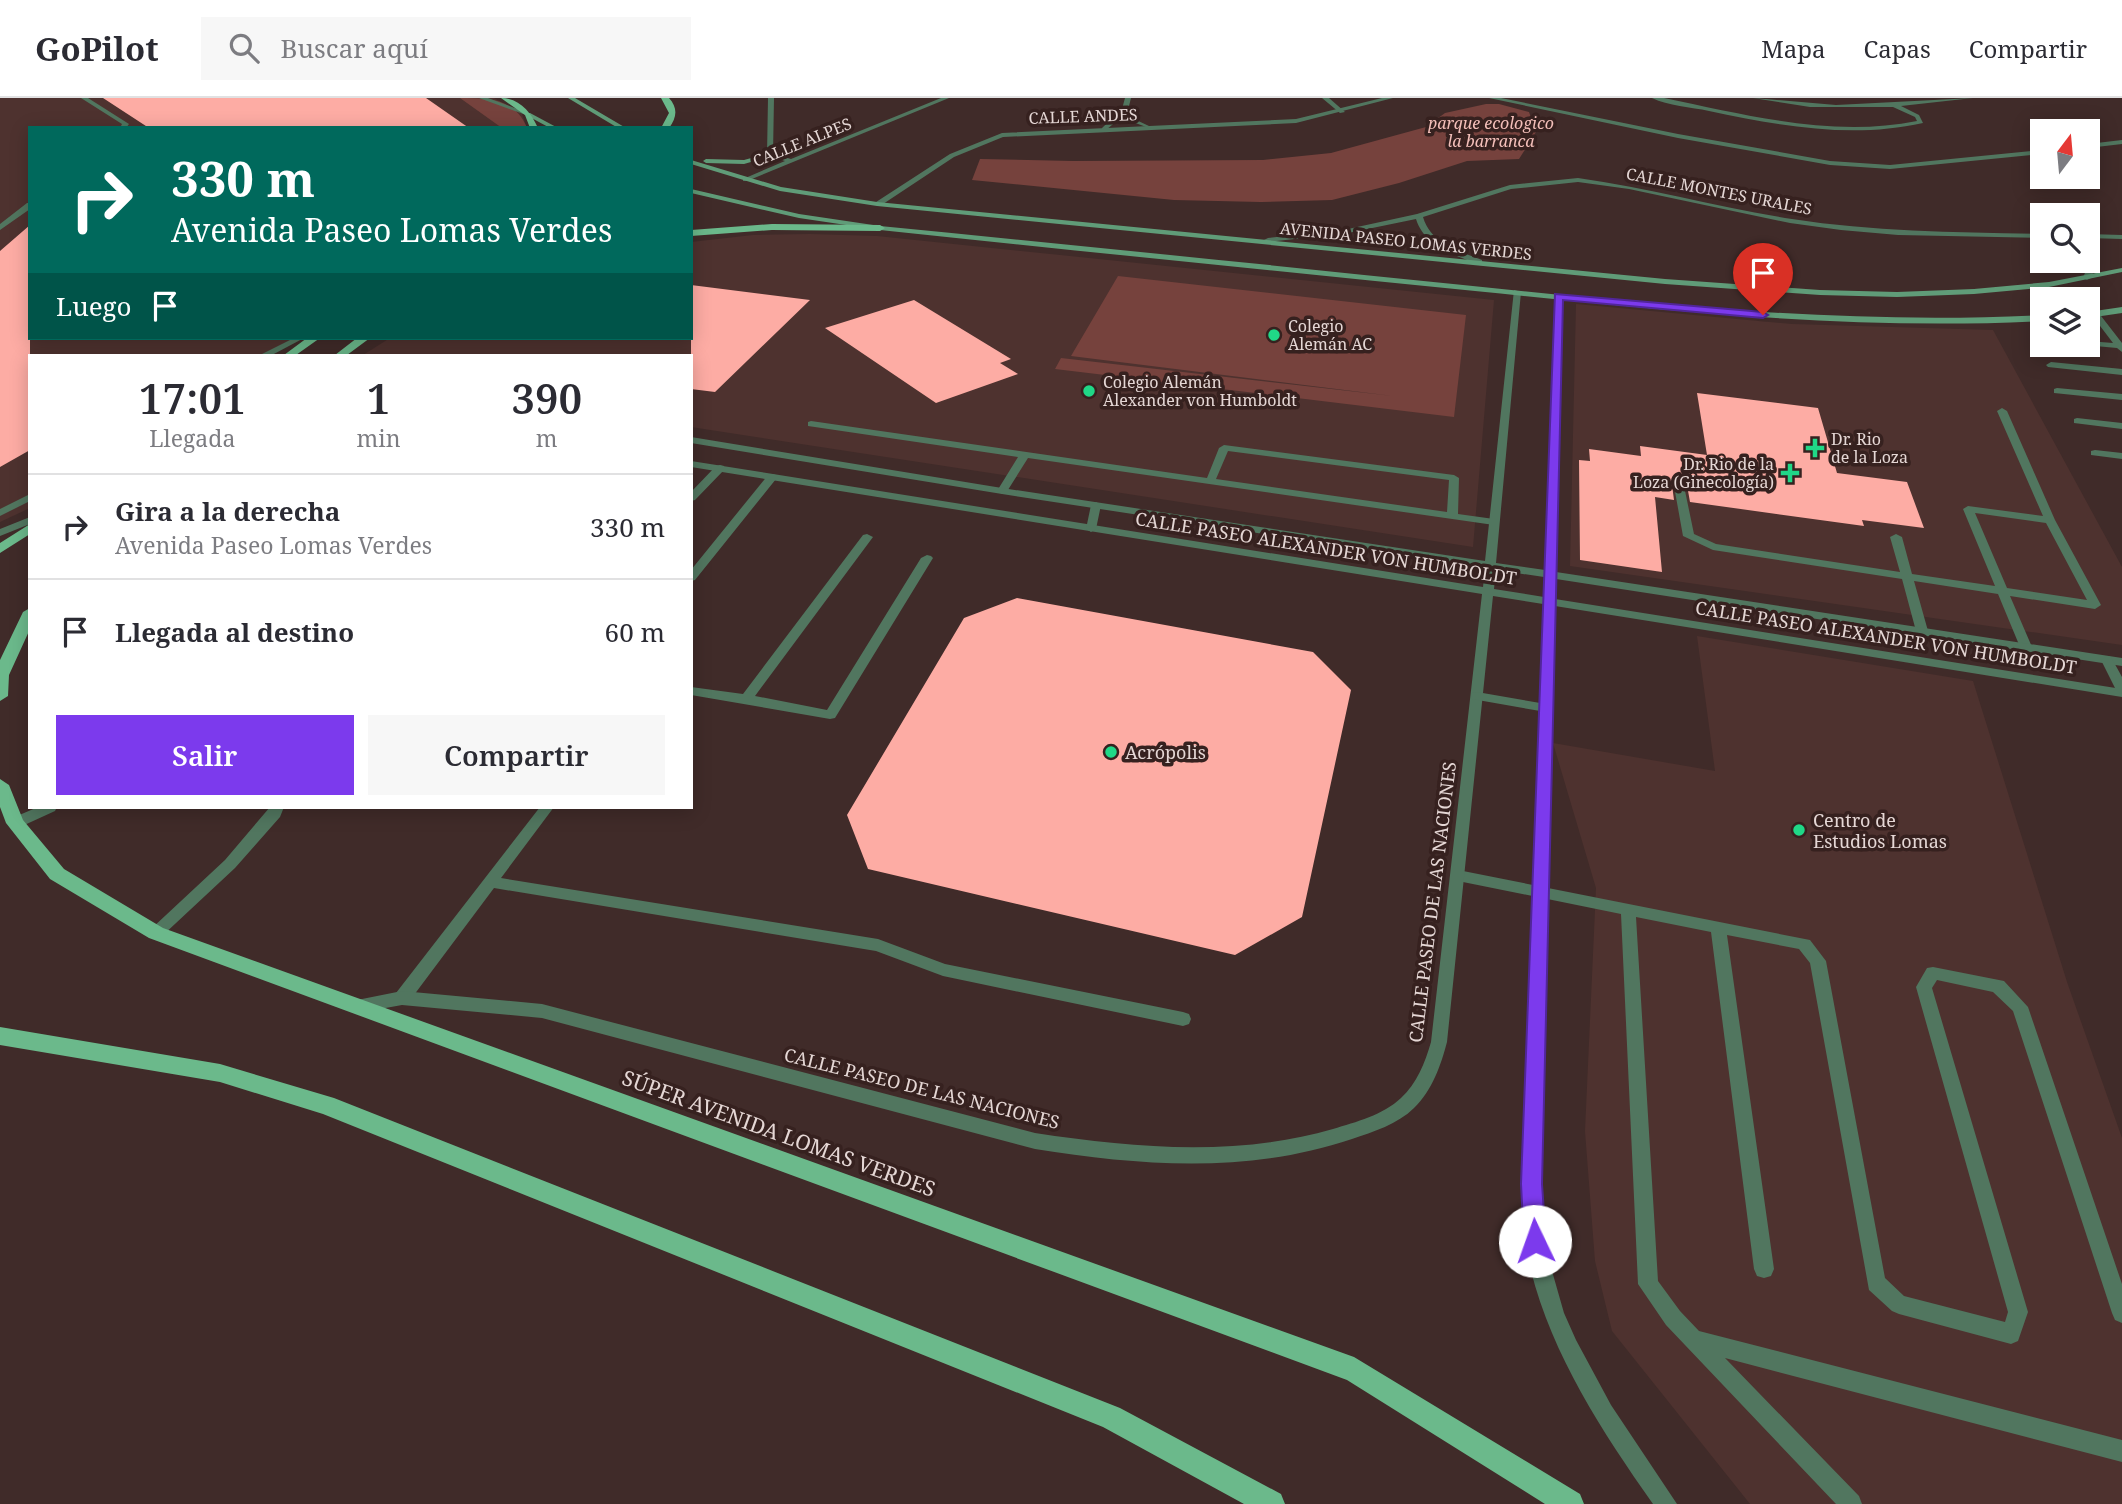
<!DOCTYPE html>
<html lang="es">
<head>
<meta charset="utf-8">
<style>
  :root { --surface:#fff; --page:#f7f7f7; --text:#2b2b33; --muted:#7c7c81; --line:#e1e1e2; --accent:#7c3aed }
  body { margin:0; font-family:"Noto Serif",serif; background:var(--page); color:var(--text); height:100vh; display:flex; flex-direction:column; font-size:26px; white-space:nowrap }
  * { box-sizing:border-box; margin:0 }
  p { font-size:23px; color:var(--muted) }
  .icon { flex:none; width:38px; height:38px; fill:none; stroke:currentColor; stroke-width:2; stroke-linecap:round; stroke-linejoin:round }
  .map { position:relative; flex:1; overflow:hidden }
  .sheet { position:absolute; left:28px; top:256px; width:665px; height:455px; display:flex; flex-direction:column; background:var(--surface); border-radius:0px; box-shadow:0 4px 18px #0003 }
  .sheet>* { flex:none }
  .banner { position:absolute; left:28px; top:28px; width:665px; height:214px; border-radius:0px; box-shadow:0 4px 18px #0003; background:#00695c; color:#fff; overflow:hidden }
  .needle { width:46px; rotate:16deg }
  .tools { position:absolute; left:2030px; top:21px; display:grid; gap:14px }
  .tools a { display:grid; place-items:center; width:70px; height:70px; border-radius:0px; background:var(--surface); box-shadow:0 4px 18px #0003; font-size:35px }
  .pin { position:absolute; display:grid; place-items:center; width:60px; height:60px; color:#fff; margin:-72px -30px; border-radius:50% 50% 50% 0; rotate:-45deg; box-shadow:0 0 7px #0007 }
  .pin .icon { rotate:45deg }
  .me { position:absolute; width:77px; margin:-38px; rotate:357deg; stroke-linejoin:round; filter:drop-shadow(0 0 5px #0008) }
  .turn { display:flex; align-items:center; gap:24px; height:147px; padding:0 28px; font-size:32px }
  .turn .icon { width:91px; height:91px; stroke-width:2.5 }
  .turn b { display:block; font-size:49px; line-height:60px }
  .then { display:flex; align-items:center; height:66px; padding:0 28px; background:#0003; gap:14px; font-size:26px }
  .eta { display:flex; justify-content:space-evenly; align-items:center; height:119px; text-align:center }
  .eta b { font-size:42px; font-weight:600; line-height:49px }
  .primary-button { display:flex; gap:14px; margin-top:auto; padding:14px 28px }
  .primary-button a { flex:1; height:80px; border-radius:0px; background:var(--accent); color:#fff; font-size:28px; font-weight:600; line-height:80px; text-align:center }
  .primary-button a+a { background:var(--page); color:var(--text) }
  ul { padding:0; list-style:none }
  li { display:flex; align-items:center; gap:21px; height:105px; padding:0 28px; border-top:2px solid var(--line) }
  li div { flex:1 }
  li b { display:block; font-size:26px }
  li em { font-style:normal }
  header { display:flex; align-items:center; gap:42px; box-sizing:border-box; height:98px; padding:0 35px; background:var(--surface); border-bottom:2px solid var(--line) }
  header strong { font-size:33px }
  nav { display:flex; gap:38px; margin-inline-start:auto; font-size:24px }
  .search { width:490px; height:63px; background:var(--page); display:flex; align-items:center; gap:18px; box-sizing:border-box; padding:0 24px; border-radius:0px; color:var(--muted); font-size:26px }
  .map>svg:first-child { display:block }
  .built { fill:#4e322f }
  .green { fill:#76423d }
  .building { fill:#fdaca4 }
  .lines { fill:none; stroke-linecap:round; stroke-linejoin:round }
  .service { fill:#51765f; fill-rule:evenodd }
  .minor { fill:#51765f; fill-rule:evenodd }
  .tertiary { fill:#51765f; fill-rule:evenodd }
  .secondary { fill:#609c78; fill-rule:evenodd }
  .primary { fill:#6bb98b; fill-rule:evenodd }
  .route { fill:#7c3aed; stroke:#51269a; stroke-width:2 }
  .poi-dot { fill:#20d887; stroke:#36211f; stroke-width:2.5 }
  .labels { text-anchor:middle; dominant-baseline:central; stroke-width:7; stroke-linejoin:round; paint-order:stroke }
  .far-street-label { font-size:16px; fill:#e5d7d5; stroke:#36211f }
  .far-park-label { font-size:16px; font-style:italic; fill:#f3bfb9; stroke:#36211f }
  .far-poi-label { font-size:16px; fill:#e5d7d5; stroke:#36211f; text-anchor:start }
  .street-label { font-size:18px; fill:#e5d7d5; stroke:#36211f }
  .poi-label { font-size:18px; fill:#e5d7d5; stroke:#36211f; text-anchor:start }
  .near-street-label { font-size:21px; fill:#e5d7d5; stroke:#36211f }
</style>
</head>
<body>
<header>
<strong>GoPilot</strong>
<div class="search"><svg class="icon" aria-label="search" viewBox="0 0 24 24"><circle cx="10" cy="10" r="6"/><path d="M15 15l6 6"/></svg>Buscar aquí</div>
<nav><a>Mapa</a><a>Capas</a><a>Compartir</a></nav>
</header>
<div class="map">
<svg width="2122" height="1406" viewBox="0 0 2122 1406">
  <rect width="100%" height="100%" fill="#402b29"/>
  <path class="built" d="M0,0H494L522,16L527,30H30V240H298L269,257H30V410L0,424Z
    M810,136L877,138L1494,202L1473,449L691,329V257H363L390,240H691V144L753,137Z
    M1576,206L1792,226L1993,232L2122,469V547L1570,468Z
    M1697,538L1973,583L2067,884L2122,1040V1406H1750L1612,1233L1595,1163L1585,1033L1596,790L1553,645L1715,673Z"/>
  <path class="green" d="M460,0C489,0 515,0 527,30H502Z
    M1486,6H1499L1529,14L1536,34L1519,61L1467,63L1399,85L1332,102L1261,104L1174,102L972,82L980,61L1073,63L1263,62L1331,55L1426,29L1445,15Z
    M1118,178L1466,217L1454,319L1055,271L1061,260L1393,298L1071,258Z"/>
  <path class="building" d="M103,0H426L469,30H149Z
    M30,127V352L0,369V153Z
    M691,187L810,202L715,294L691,291Z
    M914,202L1011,261L1000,265L1018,276L936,305L825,230Z
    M1697,295L1818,310L1837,375L1907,384L1924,430L1862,422L1864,428L1690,404L1687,387L1678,383L1672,387L1674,402L1655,399L1662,474L1580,462L1579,362L1590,363L1589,351L1641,358L1640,348L1707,357Z
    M1017,500L1313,554L1351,592L1302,819L1235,857L868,771L847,717L964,520Z"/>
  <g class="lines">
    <path class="service" d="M81,0H88L129,26L126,30H120L122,26Z
      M479,0H488L531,16L526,17Z
      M27,105H30V111L0,132V126Z
      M2095,213L2098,214L2122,245V254L2117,250L2084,247H2088V243L2113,245L2091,216Z
      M2034,239L2042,240V246L2031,244L2030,242Z
      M294,240H304L272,257H260Z
      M2051,264L2122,271V277L2048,269L2046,267Z
      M2057,290L2122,296V302L2054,295V291Z
      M2002,310L2007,313L2055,422L2101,507L2095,511L2010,498L2032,549L2030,552L2026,553L2020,549L1998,496L1914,483L1928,533L1922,537L1916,533L1902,481L1713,452L1683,438L1674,388L1679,385L1684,388L1694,436L1716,446L1900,474L1890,439L1896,436L1902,439L1912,476L1995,488L1963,411L1968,408L2043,418L1997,313ZM1975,415L2046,425L2087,502L2007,490Z
      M2077,320L2122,325V331L2074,325V321Z
      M811,323L1207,380L1219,350L1224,347L1454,377L1459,380L1458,416L1494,421L1499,424L1494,427L1028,360L1006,395L1002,396L997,393L1018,359L808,328V324ZM1228,353L1449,382L1447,414L1216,381Z
      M2095,352L2122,355V361L2091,357V353Z
      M720,367L724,368V372L695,402L691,403V394L716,368Z
      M772,376L776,377V381L695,482L691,483V472L768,377Z
      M30,396V403L0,418V411Z
      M867,436L873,439L755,598L827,612L921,460L927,457L931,458L933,460L835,620L830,621L691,597V589L743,596L863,437Z
      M38,709H57L55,713L20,729H10L8,725L10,721Z
      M270,709H284L280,719L235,770L161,839L156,841L151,839L148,835L151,831L225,762Z
      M540,709H554L501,780L878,841L945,866L1183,914L1189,916L1191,921L1189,926L1183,928L943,878L876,853L494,790L408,905L402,907L396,905L394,900L396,895Z
      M1458,772L1810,842L1826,863L1885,1180L1904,1198L2005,1224L2008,1214L1916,889L1927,870L1933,869L2004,883L2028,909L2122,1186V1225L2115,1222L2112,1215L2013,913L1993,894L1937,882L1932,890L2028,1214L2018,1243L2011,1246L1899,1216L1892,1213L1869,1192L1810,865L1799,851L1727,837L1774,1171L1771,1178L1764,1180L1757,1178L1754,1171L1711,834L1636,819L1658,1183L1680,1213L1699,1233L2122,1342V1364L1725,1260L1859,1398L1862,1406H1836L1666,1227L1638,1186L1621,816L1453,782L1451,778L1453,774Z"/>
    <path class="minor" d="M768,0H774L773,56L791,61L941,0H949L747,83H743V81L785,63L767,57Z
      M1125,0H1131L1128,12L1134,21L1149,28V30L1130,23L1125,16L1106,32H1102V30L1122,11Z
      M1322,0H1329L1345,14L1340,15Z
      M1489,0H1501L1678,36L1830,63L1890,67L2042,52V56L1890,71L1830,67L1678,40Z
      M1652,0H1664C1747,17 1832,40 1917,23L1915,19L1893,9H1810L1753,0L1836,7L1973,0L1901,8L1919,17L1923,25C1852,41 1780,28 1709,13C1691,9 1668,8 1652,0Z
      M2122,42V46L2088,50V46Z
      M1578,80C1650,90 1720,110 1792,121C1875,134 1958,134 2042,136V140L1898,137L1841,132L1790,125L1629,91L1578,84L1511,91L1423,119C1431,146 1459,153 1482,162V166H1479C1455,158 1424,148 1416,121L1348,135L1268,144L1264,142L1268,140L1348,131L1417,116L1510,87Z
      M2088,136L2122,137V141L2088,140Z
      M2088,160L2096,167L2091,180L2087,182L2083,180L2088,167L2085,163H2088Z
      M1514,192L1521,194L1496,465L1545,472L1555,199L1559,196L1563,199L1556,474L2122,560V568L1556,481L1555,501L2122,591V599L1555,508L1540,1086L1544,1145L1564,1215L1576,1242L1611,1307L1677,1406H1653C1597,1326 1542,1242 1525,1145C1522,1125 1523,1105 1522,1086L1543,506L1493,498L1447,944C1441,967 1432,993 1414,1010C1398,1026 1373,1034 1352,1041C1248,1076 1142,1068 1035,1051L542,920L402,907L358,915L352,913L350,908L352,903L402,893L542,906L1035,1035C1135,1050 1235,1059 1333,1031C1356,1024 1383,1017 1401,1000C1417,985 1425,965 1431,944L1482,496L691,369V363L1483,489L1485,470L1002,396L691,345V339L1002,390L1485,463ZM1496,472L1544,479V499L1494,491Z"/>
    <path class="tertiary" d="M1382,0H1393L1296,25L1003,39L954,59L880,108L873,106L950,56L1002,35L1296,21Z
      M1096,404L1101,407L1096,431L1091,434L1086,431L1091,407Z
      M30,419V426L0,438V431Z
      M2107,558L2111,559L2122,579V596L2116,592L2101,562Z
      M1477,594L1546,606L1552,610L1546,614L1472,601L1471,598L1472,595Z"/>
    <path class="secondary" d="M568,0H575L626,30H618Z
      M526,15H530L558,30H550L526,17Z
      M770,55L772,58L744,66L706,65L703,63L706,61L744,62Z
      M691,62L781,89L877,104L1665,181L1820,192L1897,194L1974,191L2049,184L2122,170V174L2049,189L1974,196L1897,199L1820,197L1665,186L877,108L780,93L691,66Z
      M691,91L799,116L880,128C1074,147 1269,167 1463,187C1656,207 1848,227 2042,217V223C1852,233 1664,212 1475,193C1277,173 1078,153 880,132L799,120L691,95Z
      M2122,209V215L2088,220V214Z"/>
    <path class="primary" d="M501,0C519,0 531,14 538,30H530L525,17Z
      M661,0H669C678,10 677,19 669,30H661L669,15Z
      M772,126L880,127L885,130L880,133L772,132L691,138V132Z
      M307,240H320L296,257H284Z
      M357,240H370L347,257H335Z
      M30,426V436L0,455V445Z
      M30,510V531L9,577L8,598L0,603V562L23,514Z
      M0,681L9,687L23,722L64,771L163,830L1354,1259L1580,1396L1584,1406H1545L1347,1282L149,840L50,781L6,725L0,709Z
      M0,929L220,966L334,1000L1120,1310L1281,1396L1285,1406H1244L1103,1329L323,1016L220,984L0,947Z"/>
  </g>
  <path class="route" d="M1555,196L1763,214L1768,217L1763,220L1563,202L1542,1086L1546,1143L1542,1150L1535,1153L1527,1150L1524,1143L1521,1086Z"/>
  <g class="poi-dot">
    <circle cx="1274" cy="237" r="7"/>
    <circle cx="1089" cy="293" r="7"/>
    <path d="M1811.5 339.5h7v7h7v7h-7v7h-7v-7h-7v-7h7z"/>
    <path d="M1786.5 364.5h7v7h7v7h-7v7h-7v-7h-7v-7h7z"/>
    <circle cx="1111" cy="654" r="7"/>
    <circle cx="1799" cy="732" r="7"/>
  </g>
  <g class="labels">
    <g class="far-street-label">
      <text transform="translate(1083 18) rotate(-2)">CALLE ANDES</text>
      <text transform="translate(802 44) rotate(-22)">CALLE ALPES</text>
      <text transform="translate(1719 93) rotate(11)">CALLE MONTES URALES</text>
      <text transform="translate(1406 143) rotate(6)">AVENIDA PASEO LOMAS VERDES</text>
    </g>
    <g class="far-park-label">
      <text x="1491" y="25">parque ecologico<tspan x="1491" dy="18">la barranca</tspan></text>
    </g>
    <g class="far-poi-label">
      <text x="1288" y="228">Colegio<tspan x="1288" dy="18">Alemán AC</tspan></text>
      <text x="1103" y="284">Colegio Alemán<tspan x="1103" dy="18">Alexander von Humboldt</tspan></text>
      <text x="1831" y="341">Dr. Rio<tspan x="1831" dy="18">de la Loza</tspan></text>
      <text x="1774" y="366" text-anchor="end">Dr. Rio de la<tspan x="1774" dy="18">Loza (Ginecología)</tspan></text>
    </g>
    <g class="street-label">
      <text transform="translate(1326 450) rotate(9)">CALLE PASEO ALEXANDER VON HUMBOLDT</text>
      <text transform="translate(1886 539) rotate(9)">CALLE PASEO ALEXANDER VON HUMBOLDT</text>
      <text transform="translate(1432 804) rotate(-83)">CALLE PASEO DE LAS NACIONES</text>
      <text transform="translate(922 990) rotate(14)">CALLE PASEO DE LAS NACIONES</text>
    </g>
    <g class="poi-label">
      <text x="1125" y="654">Acrópolis</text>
      <text x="1813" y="722">Centro de<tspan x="1813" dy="21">Estudios Lomas</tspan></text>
    </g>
    <g class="near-street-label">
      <text transform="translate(779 1035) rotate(20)">SÚPER AVENIDA LOMAS VERDES</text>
    </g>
  </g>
</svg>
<div class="tools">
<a><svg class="needle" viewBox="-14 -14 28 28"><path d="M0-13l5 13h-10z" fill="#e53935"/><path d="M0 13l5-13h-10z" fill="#7c7c81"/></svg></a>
<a><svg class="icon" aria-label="search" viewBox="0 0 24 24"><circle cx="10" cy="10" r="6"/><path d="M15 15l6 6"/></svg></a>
<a><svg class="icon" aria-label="layers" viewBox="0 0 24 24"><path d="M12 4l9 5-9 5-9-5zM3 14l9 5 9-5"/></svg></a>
</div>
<div class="pin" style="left:1763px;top:217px;background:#d93025"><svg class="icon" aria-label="arrive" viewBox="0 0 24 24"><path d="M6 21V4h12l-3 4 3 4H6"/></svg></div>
<svg class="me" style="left:1535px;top:1143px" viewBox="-20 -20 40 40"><circle r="19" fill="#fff"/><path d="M0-13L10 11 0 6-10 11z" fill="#7c3aed"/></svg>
<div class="banner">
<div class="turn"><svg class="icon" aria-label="right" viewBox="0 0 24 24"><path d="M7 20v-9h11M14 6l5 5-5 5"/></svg><div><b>330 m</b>Avenida Paseo Lomas Verdes</div></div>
<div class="then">Luego<svg class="icon" aria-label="arrive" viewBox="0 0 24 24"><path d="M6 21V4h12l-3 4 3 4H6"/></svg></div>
</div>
<section class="sheet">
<div class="eta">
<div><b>17:01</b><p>Llegada</p></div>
<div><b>1</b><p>min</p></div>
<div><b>390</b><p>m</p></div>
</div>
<ul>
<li><svg class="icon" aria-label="right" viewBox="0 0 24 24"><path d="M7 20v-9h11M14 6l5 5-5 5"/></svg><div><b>Gira a la derecha</b><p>Avenida Paseo Lomas Verdes</p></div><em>330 m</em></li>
<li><svg class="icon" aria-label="arrive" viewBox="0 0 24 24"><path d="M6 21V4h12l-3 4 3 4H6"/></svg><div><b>Llegada al destino</b></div><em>60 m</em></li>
</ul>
<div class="primary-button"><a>Salir</a><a>Compartir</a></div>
</section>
</div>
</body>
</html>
